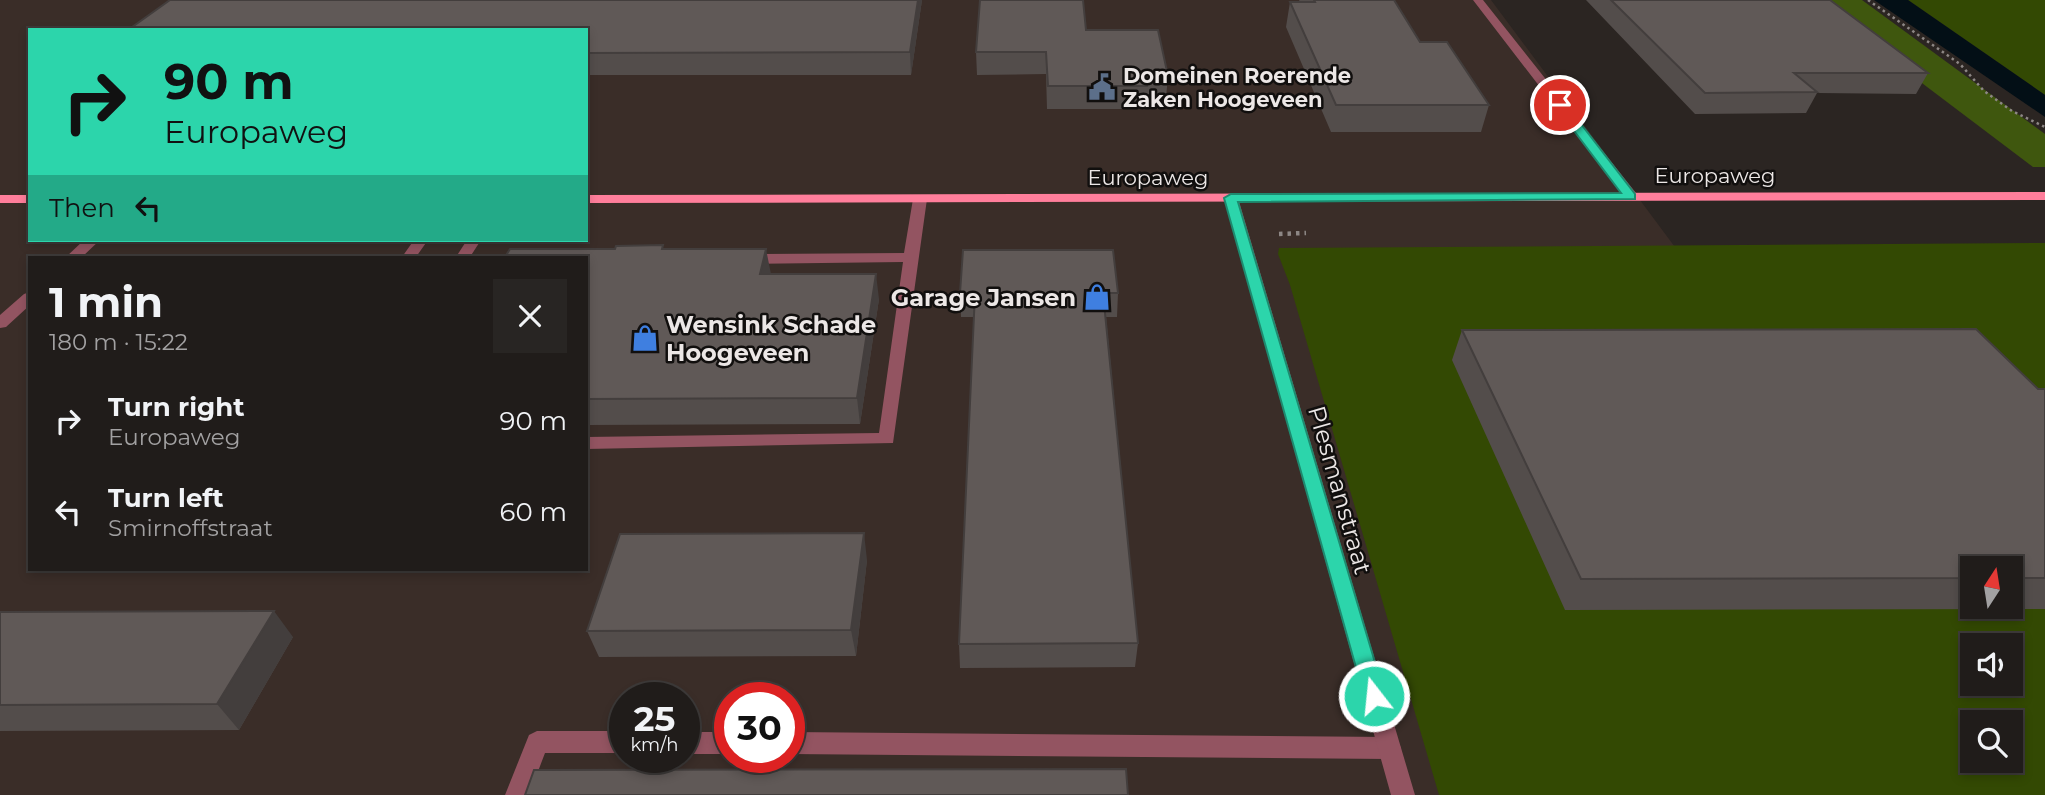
<!DOCTYPE html>
<html lang="en">
<head>
<meta charset="utf-8">
<style>
  :root { --surface:#201c1a; --page:#282523; --text:#f1f3f6; --muted:#a2a1a2; --line:#3d3a39 }
  body { margin:0; font-family:Montserrat,sans-serif; background:var(--page); color:var(--text); height:100vh; display:flex; flex-direction:column; font-size:26px; white-space:nowrap }
  * { box-sizing:border-box; margin:0 }
  p { font-size:23px; color:var(--muted) }
  .icon { flex:none; width:38px; height:38px; fill:none; stroke:currentColor; stroke-width:2; stroke-linecap:round; stroke-linejoin:round }
  .map { position:relative; flex:1; overflow:hidden }
  .drawer { position:absolute; left:28px; top:256px; width:560px; height:315px; display:flex; flex-direction:column; background:var(--surface); border-radius:0px; box-shadow:0 4px 10px #0003,0 0 0 2px var(--line) }
  .drawer>* { flex:none }
  .top-card { position:absolute; left:28px; top:28px; width:560px; height:214px; border-radius:0px; box-shadow:0 4px 10px #0003,0 0 0 2px var(--line); background:#2cd5ab; color:#111; overflow:hidden }
  .needle { width:46px; rotate:12deg }
  .controls { position:absolute; left:1960px; top:556px; display:grid; gap:14px }
  .controls a { display:grid; place-items:center; width:63px; height:63px; border-radius:0px; background:var(--surface); box-shadow:0 4px 10px #0003,0 0 0 2px var(--line); font-size:35px }
  .speed { position:absolute; left:609px; top:682px; display:flex; gap:14px; font-size:35px; font-weight:700; text-align:center }
  .speed>* { display:grid; place-content:center; width:91px; height:91px; border-radius:50%; background:var(--surface); box-shadow:0 4px 10px #0003,0 0 0 2px var(--line); line-height:1 }
  .speed small { font-size:18px; font-weight:400 }
  .speed .limit { border:10px solid #d22; background:#fff; color:#111 }
  .pin { position:absolute; display:grid; place-items:center; width:60px; height:60px; color:#fff; margin:-30px; border:4px solid #fff; border-radius:50%; box-shadow:0 2px 7px #0007 }
  .me { position:absolute; width:77px; margin:-38px; rotate:344deg; stroke-linejoin:round; filter:drop-shadow(0 0 5px #0008) }
  .turn { display:flex; align-items:center; gap:24px; height:147px; padding:0 21px; font-size:32px }
  .turn .icon { width:91px; height:91px; stroke-width:2.5 }
  .turn b { display:block; font-size:49px; line-height:60px }
  .then { display:flex; align-items:center; height:66px; padding:0 21px; background:#0003; gap:14px; font-size:26px }
  .round { display:grid; place-items:center; flex:none; width:74px; height:74px; border-radius:0px; background:var(--page) }
  .overview { display:flex; align-items:center; justify-content:space-between; height:119px; padding:0 21px }
  h1 { font-size:42px; font-weight:700; line-height:52px }
  ul { padding:0; list-style:none }
  li { display:flex; align-items:center; gap:21px; height:91px; padding:0 21px }
  li div { flex:1 }
  li b { display:block; font-size:26px }
  li em { font-style:normal }
  .map>svg:first-child { display:block }
  .built { fill:#3a2d28; fill-rule:evenodd }
  .green { fill:#334903; fill-rule:evenodd }
  .forest { fill:#3f570e }
  .water { fill:#030f16 }
  .lines { fill:none; stroke-linecap:round; stroke-linejoin:round }
  .path-far1 { stroke:#8d8785; stroke-width:2.5; stroke-dasharray:2.5 3.5; stroke-linecap:butt }
  .path { stroke:#8d8785; stroke-width:4.5; stroke-dasharray:3.5 5; stroke-linecap:butt }
  .lane { fill:#935461; fill-rule:evenodd }
  .street { fill:#935461; fill-rule:evenodd }
  .primary { fill:#ff7e9b; fill-rule:evenodd }
  .wall { fill:#534d4b; fill-rule:evenodd }
  .shaded-wall { fill:#433e3d }
  .building { fill:#605957; stroke:#433e3d; stroke-width:2 }
  .route { fill:#2cd5ab; stroke:#1d8a6f; stroke-width:2 }
  .labels { text-anchor:middle; dominant-baseline:central; stroke-width:5; stroke-linejoin:round; paint-order:stroke }
  .far-poi-label { font-size:21px; font-weight:bold; fill:#ece7e6; stroke:#110f0e; text-anchor:start }
  .far-street-label { font-size:21px; fill:#ece7e6; stroke:#110f0e }
  .poi-label { font-size:24px; font-weight:bold; fill:#ece7e6; stroke:#110f0e; text-anchor:end }
  .street-label { font-size:24px; fill:#ece7e6; stroke:#110f0e }
</style>
</head>
<body>
<div class="map">
<svg width="2045" height="795" viewBox="0 0 2045 795">
  <rect width="100%" height="100%" fill="#2b2522"/>
  <path class="built" d="M0,0H1491L1972,646V684H2000L2045,795H0ZM30,30H586V240H30ZM30,257H586V569H30ZM625,698H684V758H625ZM730,698H789V758H730ZM1972,723H2011V761H1972Z"/>
  <path class="green" d="M1908,0H2045V95Z
    M2045,243V795H1439L1290,285L1278,254L1279,248ZM1972,569H2011V607H1972ZM1972,646H2011V684H1972ZM1972,723H2011V761H1972Z"/>
  <path class="forest" d="M1812,0H1862L2045,134V167H2033Z"/>
  <path class="water" d="M1874,0H1908L2045,95V117Z"/>
  <g class="lines">
    <path class="path-far1" d="M1868,0L1960,64L1984,91L2012,111L2045,127"/>
    <path class="path" d="M1279,234L1306,233"/>
    <path class="lane" d="M920,195L927,199L893,443L586,449V437L879,433L903,262L746,264L738,259L746,254L904,253L913,199Z
      M84,240H100L82,257H66Z
      M414,240H428L416,257H402Z
      M467,240H481L470,257H456Z
      M30,292V305L6,327L0,328V315L24,294Z
      M537,731H625V753H545L529,795H505L529,735Z
      M684,732H730V754H684Z
      M789,732L1389,737L1397,740L1401,748L1397,756L1389,759L789,754Z"/>
    <path class="street" d="M1473,0H1483L1636,193V199H1626Z
      M1231,194L1238,198L1415,795H1391L1224,198Z"/>
    <path class="primary" d="M2045,192V200L586,203V195Z
      M0,195H30V203H0Z"/>
  </g>
  <path class="wall" d="M922,0L911,75H586V30Z
    M1299,0H1394L1420,42L1489,105L1481,132H1331L1286,27L1290,2H1300Z
    M1586,0H1830L1928,73L1916,94L1817,93L1806,113L1695,114Z
    M1086,30L1168,76L1166,98L1146,99L1145,109H1047L1046,74L977,75L976,52Z
    M615,249H664L879,299L860,424L586,425V257Z
    M960,293H1118L1117,317H1106L1138,643L1135,667L960,668L959,644L974,317H961Z
    M1462,330L2045,389V609L1565,610L1452,360ZM1972,569H2011V607H1972Z
    M867,560L856,656L599,657L587,631Z
    M0,612L293,637L239,730L0,731Z"/>
  <path class="shaded-wall" d="M918,0H922L911,75L910,52Z
    M766,249L771,274H760Z
    M876,274L879,299L860,424L857,398Z
    M864,533L867,560L856,656L851,630Z
    M274,611L293,637L239,730L217,704Z"/>
  <path class="building" d="M170,0H918L910,52L586,53V30H128Z
    M980,0H1083L1086,30H1158L1168,76H1145L1147,86H1048L1046,52H976Z
    M1314,0H1394L1420,42H1447L1489,105H1336L1290,2H1315Z
    M1611,0H1830L1928,73H1794L1817,92L1705,93Z
    M663,245L662,249H766L760,274H876L857,398L586,399V257H505L510,249H615L616,246Z
    M963,250H1113L1118,293H1103L1138,643L959,644L975,293H960Z
    M1976,329L2038,389H2045V578H2011V569H1972V578L1581,579L1462,330Z
    M864,533L851,630L587,631L620,534Z
    M274,611L217,704L0,705V612Z
    M1126,769L1128,795H525L534,770Z"/>
  <path class="route" d="M1556,102H1564L1635,194V199L1238,202L1385,696L1382,703L1374,705L1367,703L1364,696L1224,198L1231,194L1621,193L1556,107Z"/>
  <defs>
    <symbol id="civic-bare" viewBox="-9 -9 18 18"><path d="M-.6-6.5H3V-4.5H.6V-3L4-1V1h2V6H-6V1h2V-1L-.6-3ZM-1.2 2.5V6h2.4V2.5Z" fill="#5c6f8a" stroke="#110f0e" stroke-width="2.5" paint-order="stroke"/></symbol>
    <symbol id="shop-bare" viewBox="-9 -9 18 18"><path d="M-5-2.5h2.3a2.7 3.5 0 0 1 5.4 0H5L5.5 6h-11ZM-1.5-2.5h3a1.5 2.3 0 0 0-3 0Z" fill="#3f7fe0" stroke="#110f0e" stroke-width="2.5" paint-order="stroke"/></symbol>
  </defs>
  <g fill-rule="evenodd">
    <use href="#civic-bare" x="1083" y="68" width="38" height="38"/>
    <use href="#shop-bare" x="1078" y="278" width="38" height="38"/>
    <use href="#shop-bare" x="626" y="319" width="38" height="38"/>
  </g>
  <g class="labels">
    <g class="far-poi-label">
      <text x="1123" y="75">Domeinen Roerende<tspan x="1123" dy="24">Zaken Hoogeveen</tspan></text>
    </g>
    <g class="far-street-label">
      <text x="1715" y="175">Europaweg</text>
      <text x="1148" y="177">Europaweg</text>
    </g>
    <g class="poi-label">
      <text x="1076" y="297">Garage Jansen</text>
      <text x="666" y="324" text-anchor="start">Wensink Schade<tspan x="666" dy="28">Hoogeveen</tspan></text>
    </g>
    <g class="street-label">
      <text transform="translate(1340 490) rotate(74)">Plesmanstraat</text>
    </g>
  </g>
</svg>
<div class="controls">
<a><svg class="needle" viewBox="-14 -14 28 28"><path d="M0-13l5 13h-10z" fill="#e53935"/><path d="M0 13l5-13h-10z" fill="#a2a1a2"/></svg></a>
<a><svg class="icon" aria-label="sound" viewBox="0 0 24 24"><path d="M4 9h4l5-4v14l-5-4H4zM17 9q2 3 0 6"/></svg></a>
<a><svg class="icon" aria-label="search" viewBox="0 0 24 24"><circle cx="10" cy="10" r="6"/><path d="M15 15l6 6"/></svg></a>
</div>
<div class="speed"><div>25<small>km/h</small></div><div class="limit">30</div></div>
<div class="pin" style="left:1560px;top:105px;background:#d93025"><svg class="icon" aria-label="arrive" viewBox="0 0 24 24"><path d="M6 21V4h12l-3 4 3 4H6"/></svg></div>
<svg class="me" style="left:1374px;top:696px" viewBox="-20 -20 40 40"><circle r="17" fill="#2cd5ab" stroke="#fff" stroke-width="3"/><path d="M0-11L8 9 0 5-8 9z" fill="#fff"/></svg>
<div class="top-card">
<div class="turn"><svg class="icon" aria-label="right" viewBox="0 0 24 24"><path d="M7 20v-9h11M14 6l5 5-5 5"/></svg><div><b>90 m</b>Europaweg</div></div>
<div class="then">Then<svg class="icon" aria-label="left" viewBox="0 0 24 24"><path d="M17 20v-9H6M10 6l-5 5 5 5"/></svg></div>
</div>
<section class="drawer">
<div class="overview"><div><h1>1 min</h1><p>180 m · 15:22</p></div><a class="round"><svg class="icon" aria-label="close" viewBox="0 0 24 24"><path d="M6 6l12 12M18 6L6 18"/></svg></a></div>
<ul>
<li><svg class="icon" aria-label="right" viewBox="0 0 24 24"><path d="M7 20v-9h11M14 6l5 5-5 5"/></svg><div><b>Turn right</b><p>Europaweg</p></div><em>90 m</em></li>
<li><svg class="icon" aria-label="left" viewBox="0 0 24 24"><path d="M17 20v-9H6M10 6l-5 5 5 5"/></svg><div><b>Turn left</b><p>Smirnoffstraat</p></div><em>60 m</em></li>
</ul>
</section>
</div>
</body>
</html>
